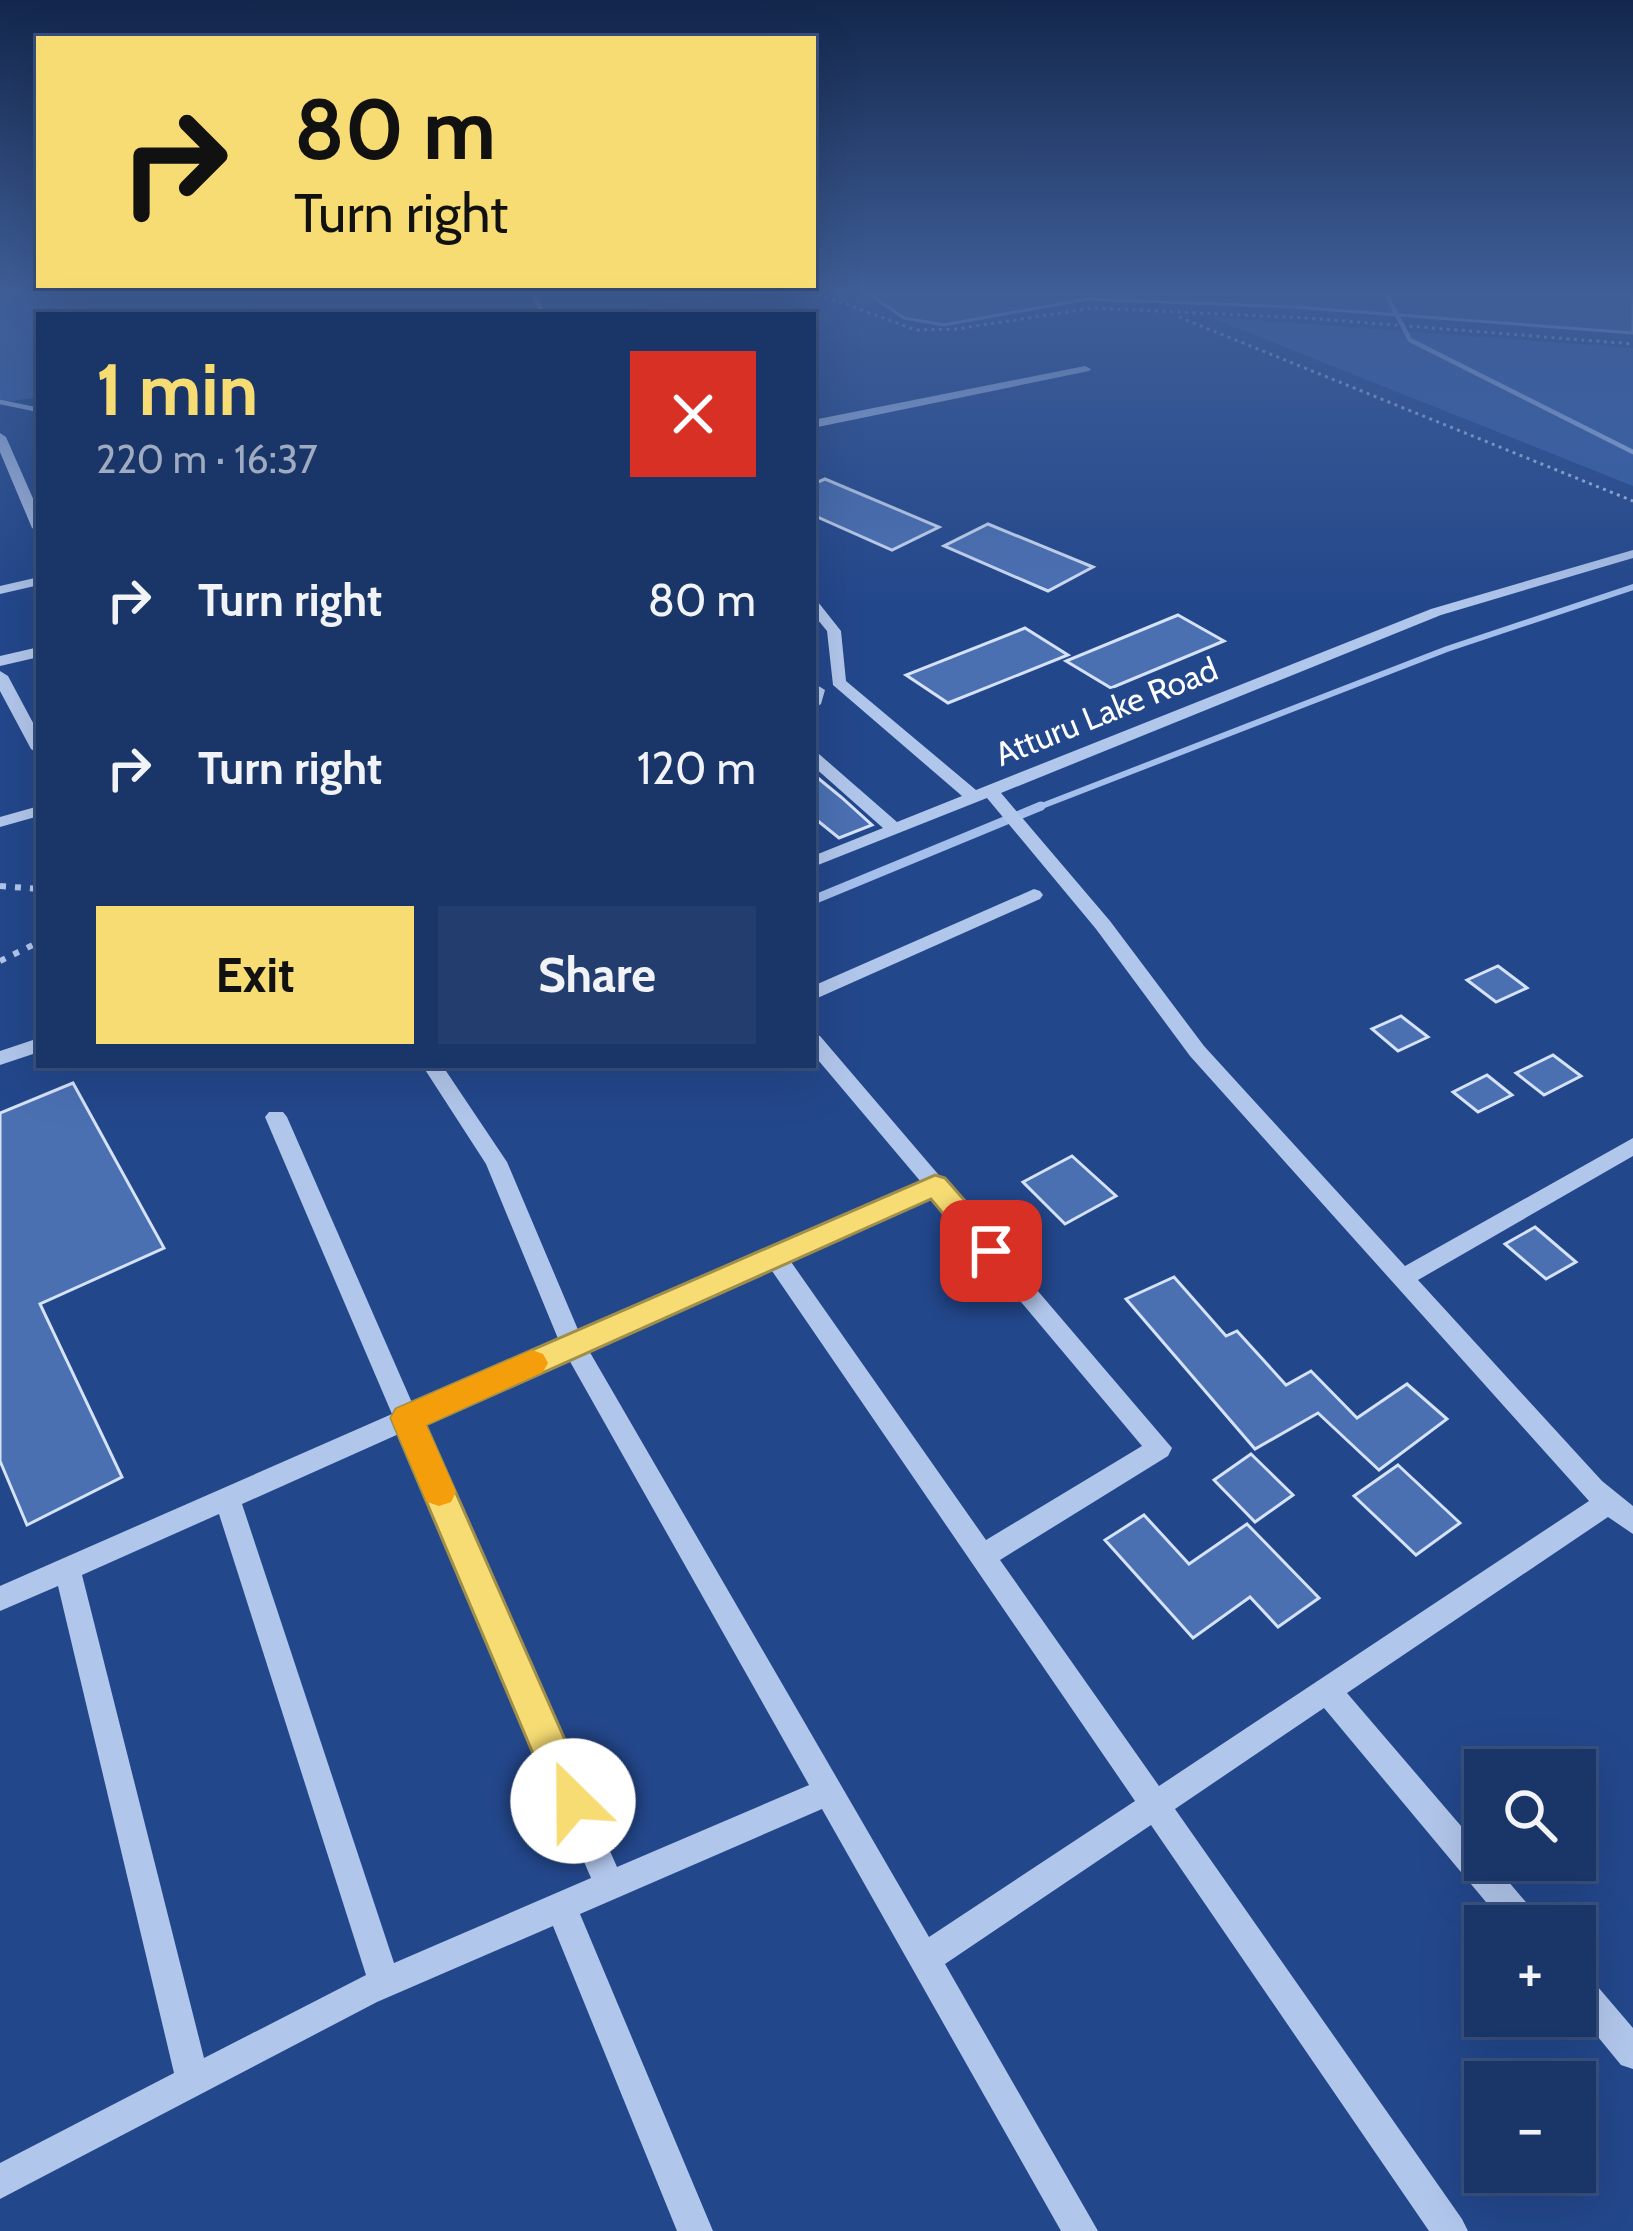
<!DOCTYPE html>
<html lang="en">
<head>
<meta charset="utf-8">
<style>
  :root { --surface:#1a3568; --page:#233d6e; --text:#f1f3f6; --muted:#9fabc0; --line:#38507c; --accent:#f6dc73 }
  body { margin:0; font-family:Cabin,sans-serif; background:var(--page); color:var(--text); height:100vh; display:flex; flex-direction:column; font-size:45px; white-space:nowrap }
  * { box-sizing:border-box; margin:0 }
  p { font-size:39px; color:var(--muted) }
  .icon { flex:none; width:66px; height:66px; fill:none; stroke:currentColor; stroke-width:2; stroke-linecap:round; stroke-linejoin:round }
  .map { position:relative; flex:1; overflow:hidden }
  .drawer { position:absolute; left:36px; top:312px; width:780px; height:756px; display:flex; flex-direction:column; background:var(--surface); border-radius:0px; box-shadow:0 12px 48px #0002,0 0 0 3px var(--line) }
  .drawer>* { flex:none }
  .hud { position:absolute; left:36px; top:36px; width:780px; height:252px; border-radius:0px; box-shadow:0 12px 48px #0002,0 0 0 3px var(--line); background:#f6dc73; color:#111; overflow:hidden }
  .buttons { position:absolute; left:1464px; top:1749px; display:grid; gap:24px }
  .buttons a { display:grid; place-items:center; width:132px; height:132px; border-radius:0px; background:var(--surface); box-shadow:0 12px 48px #0002,0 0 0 3px var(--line); font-size:60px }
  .pin { position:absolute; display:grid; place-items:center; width:102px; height:102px; color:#fff; margin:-51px; border-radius:24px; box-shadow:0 6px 18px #0006 }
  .me { position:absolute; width:132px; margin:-66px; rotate:337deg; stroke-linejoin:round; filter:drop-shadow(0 0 9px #0008) }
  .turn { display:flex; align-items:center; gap:42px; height:252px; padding:0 60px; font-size:54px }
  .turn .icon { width:156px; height:156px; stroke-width:2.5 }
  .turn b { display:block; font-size:84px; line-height:102px }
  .round { display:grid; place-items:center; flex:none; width:126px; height:126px; border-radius:0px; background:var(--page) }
  .headline { display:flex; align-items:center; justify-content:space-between; height:204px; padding:0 60px }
  h1 { font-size:72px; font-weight:800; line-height:90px; color:var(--accent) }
  .primary-button { display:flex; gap:24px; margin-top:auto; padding:24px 60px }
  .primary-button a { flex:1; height:138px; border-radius:0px; background:var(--accent); color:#111; font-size:48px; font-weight:800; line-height:138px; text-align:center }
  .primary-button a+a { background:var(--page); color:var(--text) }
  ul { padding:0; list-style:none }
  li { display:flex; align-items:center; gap:36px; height:168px; padding:0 60px }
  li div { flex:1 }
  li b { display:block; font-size:45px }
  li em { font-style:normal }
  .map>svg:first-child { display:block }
  .green { fill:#3760a8 }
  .water { fill:#40598b; stroke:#a5bfec; stroke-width:3 }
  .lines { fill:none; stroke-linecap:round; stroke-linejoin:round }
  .stream-far2 { stroke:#a5bfec; stroke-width:4.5 }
  .stream-far1 { stroke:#a5bfec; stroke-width:6 }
  .stream { stroke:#a5bfec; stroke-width:9 }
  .building { fill:#4b70b2; stroke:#d5e2f8; stroke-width:3 }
  .path-far1 { stroke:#b1c6eb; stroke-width:3; stroke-dasharray:3 4.5; stroke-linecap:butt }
  .path { stroke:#b1c6eb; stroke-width:6; stroke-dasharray:6 9; stroke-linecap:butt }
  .minor { fill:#b1c6eb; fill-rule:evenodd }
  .route { fill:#f6dc73; stroke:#a08f4b; stroke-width:3 }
  .slow { fill:#f59e0b }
  .labels { text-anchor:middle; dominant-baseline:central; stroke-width:12; stroke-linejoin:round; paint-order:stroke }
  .far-street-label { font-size:33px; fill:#fff; stroke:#23478b }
</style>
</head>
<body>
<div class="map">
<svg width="1633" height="2231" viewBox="0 0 1633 2231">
  <rect width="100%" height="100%" fill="#23478b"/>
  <path class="green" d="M0,294H729L592,315H39V397L0,403Z
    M1209,317L1633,348V486Z"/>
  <path class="water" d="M1633,294V333L1294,307L1087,299L944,325L904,318L869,294Z"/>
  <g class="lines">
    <path class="stream-far2" d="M533,294L544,315
      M1386,294L1410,340L1633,452
      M0,402L39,410"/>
    <path class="stream-far1" d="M1034,809L1447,649L1633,587"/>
    <path class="stream" d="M813,900L1041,806"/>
  </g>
  <path class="building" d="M825,479L939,527L892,550L813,515V484Z
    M988,524L1093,567L1048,591L944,546Z
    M1178,615L1224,641L1111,688L1066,661Z
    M1025,628L1068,655L948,703L906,675Z
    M813,774L841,797L872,825L839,838L813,817Z
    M1498,966L1527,988L1496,1002L1467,980Z
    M1401,1016L1428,1037L1398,1051L1372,1029Z
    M1553,1055L1581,1076L1544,1095L1516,1073Z
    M1487,1075L1512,1095L1478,1112L1453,1092Z
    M73,1083L164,1248L40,1304L122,1477L27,1525L0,1461V1113Z
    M1072,1156L1116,1196L1065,1224L1023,1182Z
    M1535,1227L1576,1262L1546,1279L1505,1244Z
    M1174,1277L1226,1336L1237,1331L1286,1385L1311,1371L1357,1418L1407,1384L1447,1419L1379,1470L1318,1413L1255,1449L1126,1299Z
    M1251,1454L1293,1495L1255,1522L1214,1480Z
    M1398,1465L1460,1523L1416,1555L1354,1496Z
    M1144,1515L1189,1564L1247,1524L1319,1598L1278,1627L1250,1597L1193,1638L1105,1540Z"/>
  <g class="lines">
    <path class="path-far1" d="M818,294L916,330L956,329L1093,308L1307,318L1633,344
      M1179,317L1633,501"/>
    <path class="path" d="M0,886L39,889
      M0,961L39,942"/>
    <path class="minor" d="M1085,366L1091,369L1089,371L813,428V420Z
      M0,433L6,437L39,512V532L32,528L0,452Z
      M1633,550V558L1441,615L1001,793L1110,921L1204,1046L1405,1266L1633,1138V1156L1418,1280L1602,1481L1633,1506V1534L1608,1517L1347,1693L1485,1854V1860H1490L1537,1915L1542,1926H1506L1324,1708L1175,1809L1462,2219L1468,2231H1429L1151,1825L945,1964L1098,2231H1061L822,1809L580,1914L713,2231H677L553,1926L377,2002L0,2199V2163L174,2073L58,1586L0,1611V1586L392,1414L265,1117L269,1112H283L287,1117L413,1405L559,1341L486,1164L422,1065H442L507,1162L579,1332L921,1182L813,1054V1034L820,1036L1172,1448L1168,1456L1000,1560L1159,1786L1589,1501L1190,1056L1096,929L987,798L813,867V856L883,828L813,766V752L819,754L897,822L962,796L833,685L827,631L813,614V601L818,602L841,631L846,681L976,790L1431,609ZM932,1196L1142,1446L986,1540L789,1259ZM770,1268L1135,1801L929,1937L588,1349ZM568,1358L809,1785L617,1867L422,1424ZM401,1433L591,1878L394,1963L242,1504ZM219,1514L366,1975L204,2058L82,1575Z
      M39,577V585L0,594V586Z
      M39,647V657L0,666V656Z
      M0,671L8,676L39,734V754L31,749L0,691Z
      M817,685L825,690L821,704L813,709V686Z
      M39,806V816L0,827V817Z
      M1034,889L1040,891L1043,895L1040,899L813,1000V986Z
      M39,1038V1052L0,1065V1051Z
      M1575,1968L1586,1973L1633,2028V2069L1621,2065L1575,2009Z"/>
  </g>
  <linearGradient id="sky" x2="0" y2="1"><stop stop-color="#13274c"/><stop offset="0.48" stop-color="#3f5e98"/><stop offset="1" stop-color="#3f5e98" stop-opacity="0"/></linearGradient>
  <rect width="1633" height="607" fill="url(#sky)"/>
  <path class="route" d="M935,1175L945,1178L1002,1243L1006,1251L1002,1259H981L931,1199L426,1425L592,1801L587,1815L573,1821L559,1815L391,1418L396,1409Z"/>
  <path class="slow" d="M532,1350L543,1354L548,1363L543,1372L426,1425L456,1492L451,1502L439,1506L427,1502L391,1418L396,1409Z"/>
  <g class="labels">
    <g class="far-street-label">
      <text transform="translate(1106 711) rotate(-22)">Atturu Lake Road</text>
    </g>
  </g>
</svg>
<div class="buttons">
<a><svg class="icon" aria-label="search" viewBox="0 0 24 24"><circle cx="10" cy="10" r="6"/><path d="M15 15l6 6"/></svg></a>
<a>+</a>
<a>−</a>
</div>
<div class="pin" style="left:991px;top:1251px;background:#d93025"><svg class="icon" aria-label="arrive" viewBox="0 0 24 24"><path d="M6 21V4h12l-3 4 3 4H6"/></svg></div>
<svg class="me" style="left:573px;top:1801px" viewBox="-20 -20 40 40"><circle r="19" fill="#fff"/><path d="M0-13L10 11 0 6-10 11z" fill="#f6dc73"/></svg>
<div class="hud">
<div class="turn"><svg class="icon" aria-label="right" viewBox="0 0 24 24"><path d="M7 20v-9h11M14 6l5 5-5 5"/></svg><div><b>80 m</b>Turn right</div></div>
</div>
<section class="drawer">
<div class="headline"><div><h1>1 min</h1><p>220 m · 16:37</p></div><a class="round" style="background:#d93025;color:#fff"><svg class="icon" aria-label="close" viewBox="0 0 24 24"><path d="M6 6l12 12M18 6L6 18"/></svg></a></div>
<ul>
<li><svg class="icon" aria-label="right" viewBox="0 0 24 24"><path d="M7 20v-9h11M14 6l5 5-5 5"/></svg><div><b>Turn right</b></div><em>80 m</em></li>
<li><svg class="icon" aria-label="right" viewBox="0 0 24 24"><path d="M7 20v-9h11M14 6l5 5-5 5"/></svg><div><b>Turn right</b></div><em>120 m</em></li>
</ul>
<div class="primary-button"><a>Exit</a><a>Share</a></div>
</section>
</div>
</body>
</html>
